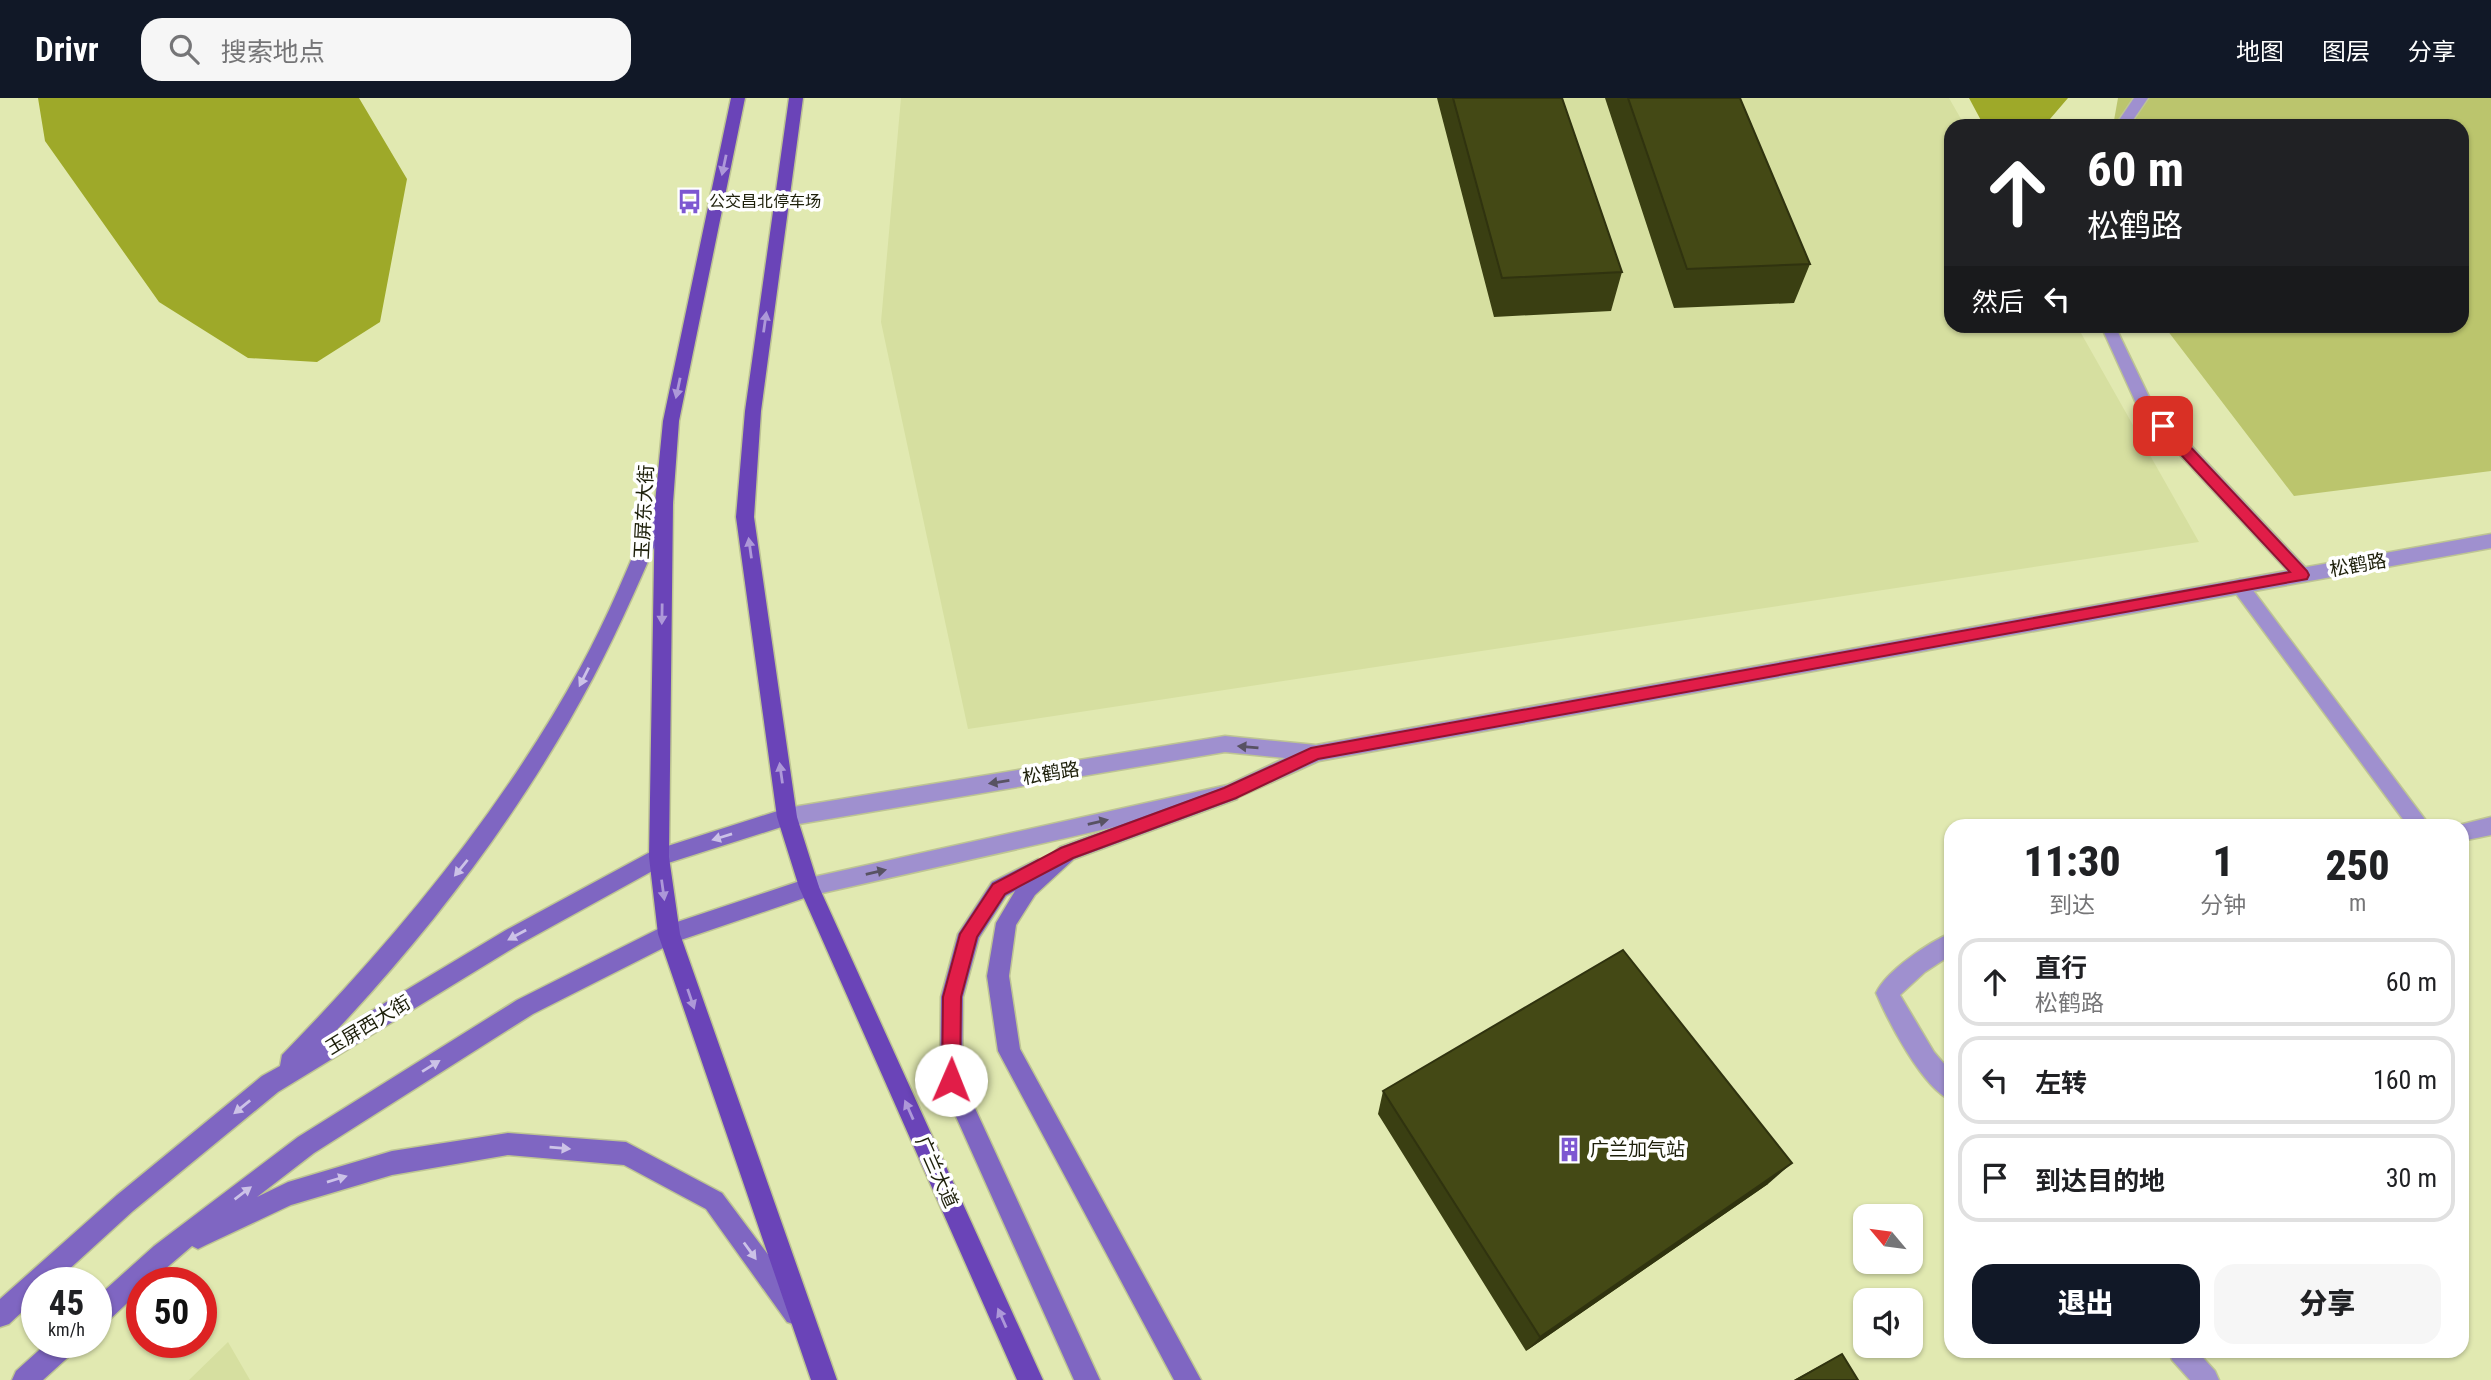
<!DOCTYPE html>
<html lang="zh">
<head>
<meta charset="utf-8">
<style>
  :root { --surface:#fff; --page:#f6f6f6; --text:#202124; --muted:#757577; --line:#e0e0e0; --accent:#111827 }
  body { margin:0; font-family:"Roboto Condensed","Noto Sans SC",sans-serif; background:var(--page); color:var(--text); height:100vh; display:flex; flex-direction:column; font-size:26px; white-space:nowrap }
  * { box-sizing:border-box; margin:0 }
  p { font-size:23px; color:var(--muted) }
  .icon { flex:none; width:38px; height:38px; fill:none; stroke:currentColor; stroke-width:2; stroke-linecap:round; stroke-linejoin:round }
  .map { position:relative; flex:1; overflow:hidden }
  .panel { position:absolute; left:1944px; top:721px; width:525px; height:539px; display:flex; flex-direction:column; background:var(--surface); border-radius:21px; box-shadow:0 2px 5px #0004 }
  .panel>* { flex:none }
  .banner { position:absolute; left:1944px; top:21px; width:525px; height:214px; border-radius:21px; box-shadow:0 2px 5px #0004; background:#202124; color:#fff; overflow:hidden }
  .needle { width:46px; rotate:299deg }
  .tools { position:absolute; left:1853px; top:1106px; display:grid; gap:14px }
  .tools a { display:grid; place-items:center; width:70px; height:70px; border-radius:14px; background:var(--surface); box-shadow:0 2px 5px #0004; font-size:35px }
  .speed { position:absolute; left:21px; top:1169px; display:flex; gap:14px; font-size:35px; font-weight:700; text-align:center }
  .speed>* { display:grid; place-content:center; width:91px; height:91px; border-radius:50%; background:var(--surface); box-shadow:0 2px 5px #0004; line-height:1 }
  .speed small { font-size:18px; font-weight:400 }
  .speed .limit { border:10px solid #d22; background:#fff; color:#111 }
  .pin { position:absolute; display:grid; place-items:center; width:60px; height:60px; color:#fff; margin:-30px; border-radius:14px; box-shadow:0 4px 10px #0006 }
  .me { position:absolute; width:77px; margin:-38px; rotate:1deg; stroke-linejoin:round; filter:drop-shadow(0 0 5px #0008) }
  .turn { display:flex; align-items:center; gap:24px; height:147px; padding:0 28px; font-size:32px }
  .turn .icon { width:91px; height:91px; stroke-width:2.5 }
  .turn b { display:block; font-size:49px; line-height:60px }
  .then { display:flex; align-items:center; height:66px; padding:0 28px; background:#0003; gap:14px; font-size:26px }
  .eta { display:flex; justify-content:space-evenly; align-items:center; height:119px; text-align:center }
  .eta b { font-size:42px; font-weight:800; line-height:49px }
  .action { display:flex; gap:14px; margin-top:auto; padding:14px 28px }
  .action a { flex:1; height:80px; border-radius:21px; background:var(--accent); color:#fff; font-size:28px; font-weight:800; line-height:80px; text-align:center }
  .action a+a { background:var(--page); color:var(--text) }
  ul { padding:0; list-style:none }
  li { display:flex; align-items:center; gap:21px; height:88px; margin:0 14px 10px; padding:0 14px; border:4px solid var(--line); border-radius:21px }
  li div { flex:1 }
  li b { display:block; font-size:26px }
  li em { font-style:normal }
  header { display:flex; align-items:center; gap:42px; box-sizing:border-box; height:98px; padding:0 35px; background:var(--accent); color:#fff }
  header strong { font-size:33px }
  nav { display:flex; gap:38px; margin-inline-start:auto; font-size:24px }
  .search { width:490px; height:63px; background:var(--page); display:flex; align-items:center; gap:18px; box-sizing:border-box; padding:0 24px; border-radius:21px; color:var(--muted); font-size:26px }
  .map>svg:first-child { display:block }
  .built { fill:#d6dfa0 }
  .green { fill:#bbc56d }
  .forest { fill:#9ea929 }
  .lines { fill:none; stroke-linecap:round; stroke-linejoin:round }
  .service-casing { stroke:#bec593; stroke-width:3 }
  .tertiary-casing { stroke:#bec593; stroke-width:3 }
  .secondary-casing { stroke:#bec593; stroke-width:3 }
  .primary-casing { stroke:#bec593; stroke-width:3 }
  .service { fill:#9f90cf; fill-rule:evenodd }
  .tertiary { fill:#9f90cf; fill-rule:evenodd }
  .secondary { fill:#7f66c2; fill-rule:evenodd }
  .primary { fill:#6a44b8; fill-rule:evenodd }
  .wall { fill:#3a3f12 }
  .shaded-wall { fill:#30330f }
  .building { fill:#444915; stroke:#30330f; stroke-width:2 }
  .oneway { fill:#ad98d8 }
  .oneway2 { fill:#ccc2e7 }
  .oneway3 { fill:#585263 }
  .route { fill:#e11d48; stroke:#92132f; stroke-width:2 }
  .labels { text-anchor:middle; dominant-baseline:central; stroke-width:7; stroke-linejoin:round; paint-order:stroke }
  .far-poi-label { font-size:16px; fill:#1d1f0a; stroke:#fff; text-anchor:start }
  .street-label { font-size:19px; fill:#1d1f0a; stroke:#fff }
  .poi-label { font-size:19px; fill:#1d1f0a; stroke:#fff; text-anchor:start }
</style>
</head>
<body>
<header>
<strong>Drivr</strong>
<div class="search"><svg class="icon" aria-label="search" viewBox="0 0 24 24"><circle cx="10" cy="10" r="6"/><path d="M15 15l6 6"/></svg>搜索地点</div>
<nav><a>地图</a><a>图层</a><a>分享</a></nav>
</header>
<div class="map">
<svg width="2491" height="1282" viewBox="0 0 2491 1282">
  <rect width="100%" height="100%" fill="#e1e9b1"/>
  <path class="built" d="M901,0H1949L1965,28H1951V228H2077L2199,444L968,631L881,224Z
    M228,1244L250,1282H189Z"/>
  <path class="green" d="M2118,0H2491V373L2294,398L2164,228H2462V28H2113Z"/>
  <path class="forest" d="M38,0H359L407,81L380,224L317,264L248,260L159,204L45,43Z
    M1969,0H2068L2044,28H1984Z"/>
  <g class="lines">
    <defs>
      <path id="service" d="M2134,0H2148L2129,28H2115Z
        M2101,228H2115L2153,307L2308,472L2311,477L2308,482H2296L2140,314Z
        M2240,481L2246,483L2430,728H2408L2234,493L2231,488L2234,483Z
        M2491,719V737L2462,743V728H2455Z
        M1951,835V857L1925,874L1900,897L1934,954L1951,974V1002C1923,991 1888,923 1876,895C1886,873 1929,844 1951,835Z
        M2169,1253H2197L2215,1273L2219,1282H2190L2172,1262Z"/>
      <path id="tertiary" d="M2491,436V450L1319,663L1230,703L809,798L802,796L799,789L802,782L809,780L1227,687L1285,660L1225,654L787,728L780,725L777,719L780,713L787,710L1225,638L1316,647Z"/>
      <path id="secondary" d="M664,399L670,400L673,405C648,464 623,523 593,580C524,710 434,829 333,936L506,832L652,753L787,710L794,713L797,719L794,725L665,766L520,846L278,994L133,1113L54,1185H37V1200L9,1226L0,1229V1201L117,1097L262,978L280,968L282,957C396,840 501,714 580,570C609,517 632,460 655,405L658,400Z
        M1230,687L1237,689L1240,695L1237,701L1074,761L1035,797L1016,827L1009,878L1020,951L1201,1282H1174L998,953L987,878L996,825L1015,793L1006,798L979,840L963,899L962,982L1100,1282H1074L940,983L941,899L958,836L992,784L1038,761L1044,763L1060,749Z
        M809,780L816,782L819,789L816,796L675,844L533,916L314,1055L257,1099L288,1084L392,1053L508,1035L626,1044L722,1095L805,1206L808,1215L805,1224L796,1227L787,1224L706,1111L624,1067L508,1057L392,1077L291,1107L206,1147L198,1151L192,1148L149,1185H142V1191L105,1226L96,1229V1200L154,1148L298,1039L517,902L662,829Z
        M48,1244H78L75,1253L43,1282H12L16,1273Z"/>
      <path id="primary" d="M731,0H745L679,323L673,405L669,759L680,836L837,1282H811L658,836L649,759L655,405L663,323Z
        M789,0H803L761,313L754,419L797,719L819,789L1043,1282H1017L799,789L777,719L736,419L745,313Z"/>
    </defs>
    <use href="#service" class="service-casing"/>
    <use href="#tertiary" class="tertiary-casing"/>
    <use href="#secondary" class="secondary-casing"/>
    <use href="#primary" class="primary-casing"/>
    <use href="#service" class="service"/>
    <use href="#tertiary" class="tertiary"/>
    <use href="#secondary" class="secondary"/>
    <use href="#primary" class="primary"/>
  </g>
  <path class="wall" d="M1437,0H1562L1622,174L1611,213L1494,219Z
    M1605,0H1740L1810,166L1794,205L1674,210Z
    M1383,993L1768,1086L1526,1253L1378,1016Z
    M1842,1256L1858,1282H1794L1827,1264Z"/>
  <path class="shaded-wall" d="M1792,1065L1768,1086L1526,1253L1540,1239Z"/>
  <path class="building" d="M1453,0H1562L1622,174L1502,180Z
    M1628,0H1740L1810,166L1687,171Z
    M1623,852L1792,1065L1540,1239L1383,993Z
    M1842,1256L1858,1282H1796Z"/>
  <defs><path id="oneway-solid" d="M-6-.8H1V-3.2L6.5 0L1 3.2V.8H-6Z" transform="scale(1.75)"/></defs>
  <g class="oneway">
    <use href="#oneway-solid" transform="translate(724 67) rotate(102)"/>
    <use href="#oneway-solid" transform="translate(765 224) rotate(-82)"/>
    <use href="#oneway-solid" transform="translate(678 290) rotate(102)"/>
    <use href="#oneway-solid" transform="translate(750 450) rotate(-98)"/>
    <use href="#oneway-solid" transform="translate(662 516) rotate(91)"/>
    <use href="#oneway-solid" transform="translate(781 675) rotate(-98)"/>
    <use href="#oneway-solid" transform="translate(663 792) rotate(82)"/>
    <use href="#oneway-solid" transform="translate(691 901) rotate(71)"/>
    <use href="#oneway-solid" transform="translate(909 1012) rotate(-114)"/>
    <use href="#oneway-solid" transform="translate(1002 1220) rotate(-114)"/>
  </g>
  <g class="oneway2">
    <use href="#oneway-solid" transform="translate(584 579) rotate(117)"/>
    <use href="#oneway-solid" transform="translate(722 739) rotate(163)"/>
    <use href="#oneway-solid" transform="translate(461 770) rotate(129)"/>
    <use href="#oneway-solid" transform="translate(517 837) rotate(151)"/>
    <use href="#oneway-solid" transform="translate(431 968) rotate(-32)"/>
    <use href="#oneway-solid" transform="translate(242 1009) rotate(141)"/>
    <use href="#oneway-solid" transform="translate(560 1050) rotate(5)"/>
    <use href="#oneway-solid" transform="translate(337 1081) rotate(-17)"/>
    <use href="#oneway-solid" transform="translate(243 1095) rotate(-37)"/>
    <use href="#oneway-solid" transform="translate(750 1153) rotate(54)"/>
  </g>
  <g class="oneway3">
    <use href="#oneway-solid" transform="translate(1248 649) rotate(-175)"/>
    <use href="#oneway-solid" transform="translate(999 684) rotate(171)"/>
    <use href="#oneway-solid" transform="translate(1098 724) rotate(-13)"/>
    <use href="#oneway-solid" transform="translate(876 774) rotate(-13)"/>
  </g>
  <path class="route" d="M2163,323L2168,325L2307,473L2309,477L2307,481L1318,661L1236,700L1073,760L1005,796L977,839L961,899L960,982L957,989L951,991L944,989L942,982L943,899L960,836L993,786L1061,750L1224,690L1311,650L2290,474L2158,332L2156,328Z"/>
  <defs>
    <symbol id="bus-bare" viewBox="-9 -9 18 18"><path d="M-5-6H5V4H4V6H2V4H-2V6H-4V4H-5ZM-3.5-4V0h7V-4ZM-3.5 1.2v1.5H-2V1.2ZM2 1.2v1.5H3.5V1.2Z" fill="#7d57d1" stroke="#fff" stroke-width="2.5" paint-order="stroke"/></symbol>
    <symbol id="building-bare" viewBox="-9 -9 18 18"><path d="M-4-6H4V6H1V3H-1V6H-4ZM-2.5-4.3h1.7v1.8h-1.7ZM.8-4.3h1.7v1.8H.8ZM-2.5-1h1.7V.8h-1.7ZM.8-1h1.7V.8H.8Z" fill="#7d57d1" stroke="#fff" stroke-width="2.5" paint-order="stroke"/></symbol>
  </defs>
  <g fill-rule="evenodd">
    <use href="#bus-bare" x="672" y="86" width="35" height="35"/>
    <use href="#building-bare" x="1552" y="1034" width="35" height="35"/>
  </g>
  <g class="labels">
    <g class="far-poi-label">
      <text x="709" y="103">公交昌北停车场</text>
    </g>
    <g class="street-label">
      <text transform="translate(644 414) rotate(-87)">玉屏东大街</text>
      <text transform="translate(2358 467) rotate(-10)">松鹤路</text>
      <text transform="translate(1051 675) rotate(-9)">松鹤路</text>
      <text transform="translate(368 927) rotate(-31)">玉屏西大街</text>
      <text transform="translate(937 1074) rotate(66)">广兰大道</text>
    </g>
    <g class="poi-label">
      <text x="1590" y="1051">广兰加气站</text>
    </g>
  </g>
</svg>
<div class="tools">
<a><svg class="needle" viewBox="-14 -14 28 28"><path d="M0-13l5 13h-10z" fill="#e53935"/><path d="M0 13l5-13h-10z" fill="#757577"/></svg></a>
<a><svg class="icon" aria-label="sound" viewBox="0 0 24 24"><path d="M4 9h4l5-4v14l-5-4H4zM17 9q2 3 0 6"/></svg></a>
</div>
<div class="speed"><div>45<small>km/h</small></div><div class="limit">50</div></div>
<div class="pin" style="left:2163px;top:328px;background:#d93025"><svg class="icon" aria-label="arrive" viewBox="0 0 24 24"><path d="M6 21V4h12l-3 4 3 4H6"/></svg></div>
<svg class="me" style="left:951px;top:982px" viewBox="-20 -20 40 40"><circle r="19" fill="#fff"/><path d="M0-13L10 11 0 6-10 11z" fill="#e11d48"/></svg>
<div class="banner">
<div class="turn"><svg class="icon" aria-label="ahead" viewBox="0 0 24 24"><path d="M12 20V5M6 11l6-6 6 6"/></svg><div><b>60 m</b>松鹤路</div></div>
<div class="then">然后<svg class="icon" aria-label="left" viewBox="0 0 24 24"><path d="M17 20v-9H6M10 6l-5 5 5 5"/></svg></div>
</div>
<section class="panel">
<div class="eta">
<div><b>11:30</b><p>到达</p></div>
<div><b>1</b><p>分钟</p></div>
<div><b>250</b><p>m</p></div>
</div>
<ul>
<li><svg class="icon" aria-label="ahead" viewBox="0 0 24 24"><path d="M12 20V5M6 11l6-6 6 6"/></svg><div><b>直行</b><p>松鹤路</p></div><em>60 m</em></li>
<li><svg class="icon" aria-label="left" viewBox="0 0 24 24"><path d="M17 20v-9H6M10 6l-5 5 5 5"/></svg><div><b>左转</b></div><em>160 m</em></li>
<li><svg class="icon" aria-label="arrive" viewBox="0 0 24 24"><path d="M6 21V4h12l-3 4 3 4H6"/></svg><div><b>到达目的地</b></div><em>30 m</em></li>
</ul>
<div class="action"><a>退出</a><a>分享</a></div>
</section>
</div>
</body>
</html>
